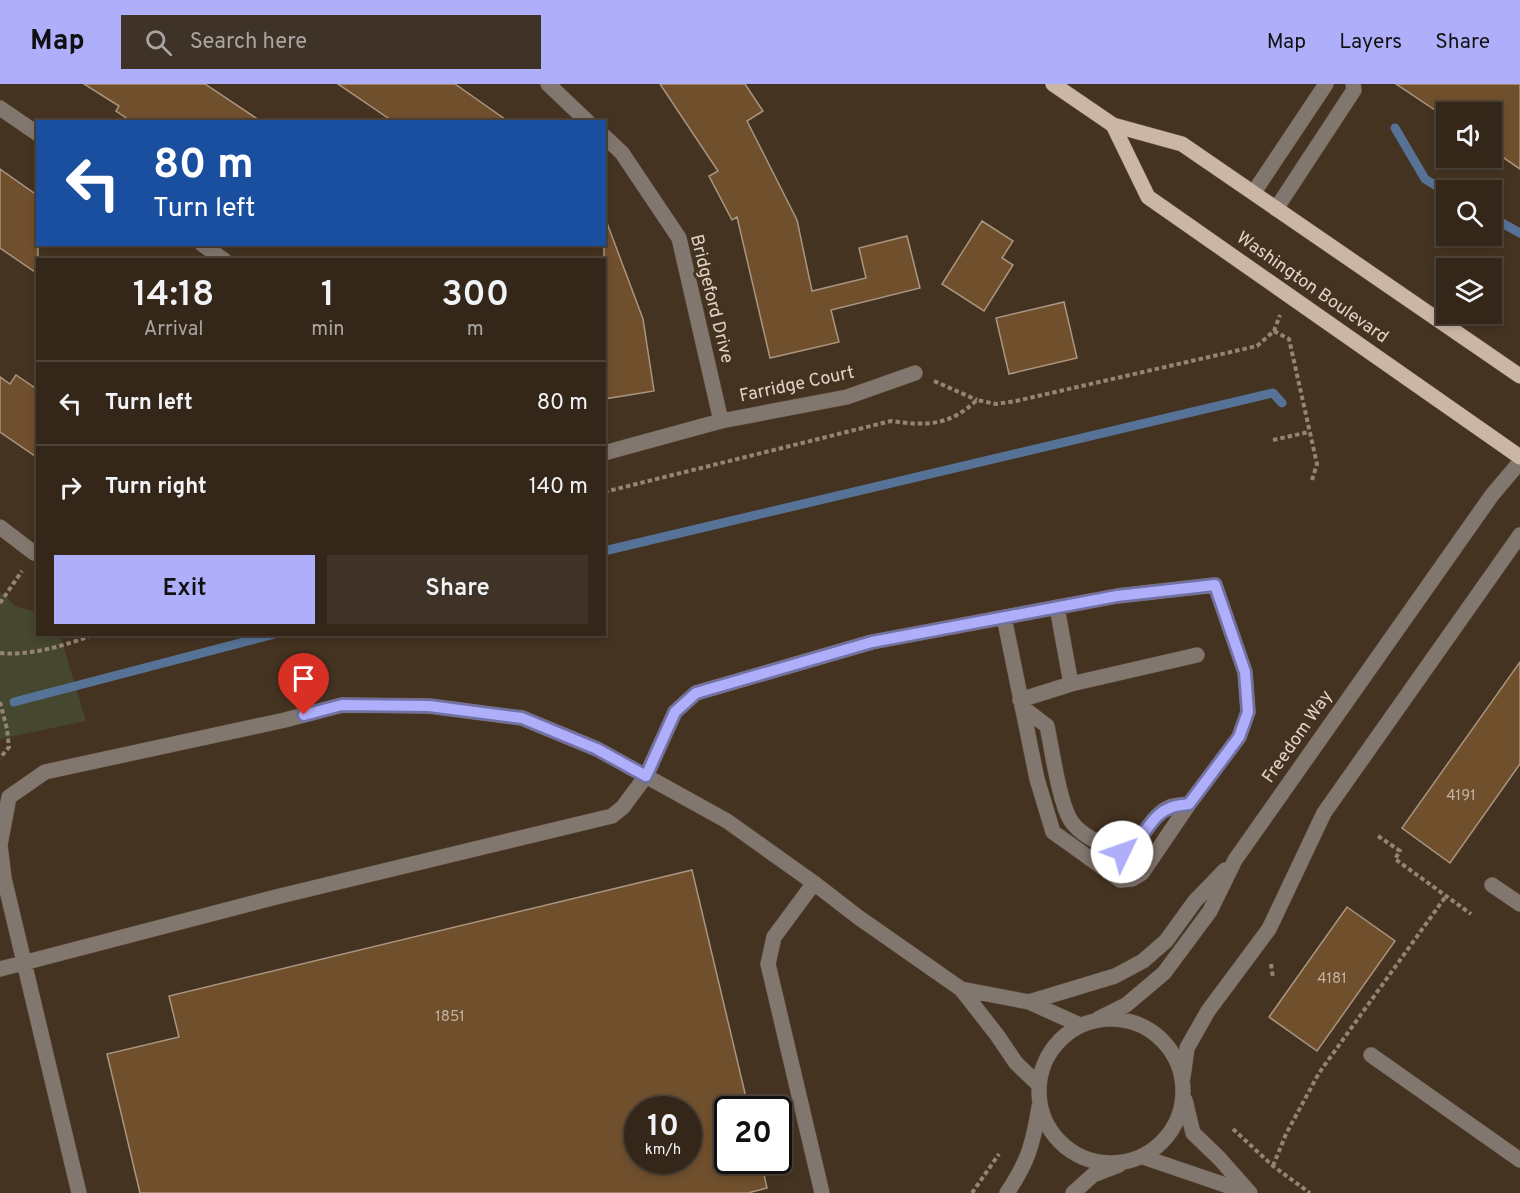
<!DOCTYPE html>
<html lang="en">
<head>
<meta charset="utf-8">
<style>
  :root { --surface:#342619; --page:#3f3226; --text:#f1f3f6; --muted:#a9a5a2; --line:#4e4338; --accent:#aeaefb }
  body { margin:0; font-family:Overpass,sans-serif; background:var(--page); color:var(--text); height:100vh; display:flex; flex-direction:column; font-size:22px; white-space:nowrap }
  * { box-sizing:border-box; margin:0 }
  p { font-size:20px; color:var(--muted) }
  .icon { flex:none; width:33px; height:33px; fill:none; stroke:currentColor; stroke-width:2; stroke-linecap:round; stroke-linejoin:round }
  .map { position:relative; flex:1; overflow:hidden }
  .drawer { position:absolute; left:36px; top:174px; width:570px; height:378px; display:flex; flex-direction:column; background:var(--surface); border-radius:0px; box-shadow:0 3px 9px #0003,0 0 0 2px var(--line) }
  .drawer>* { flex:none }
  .top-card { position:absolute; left:36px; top:36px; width:570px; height:126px; border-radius:0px; box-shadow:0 3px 9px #0003,0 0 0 2px var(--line); background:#1a4fa0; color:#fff; overflow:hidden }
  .buttons { position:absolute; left:1436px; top:18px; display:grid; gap:12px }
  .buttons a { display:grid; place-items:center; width:66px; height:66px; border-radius:0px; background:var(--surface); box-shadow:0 3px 9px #0003,0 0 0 2px var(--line); font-size:30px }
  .speed { position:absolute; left:624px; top:1012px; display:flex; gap:12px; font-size:30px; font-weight:700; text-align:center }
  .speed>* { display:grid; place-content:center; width:78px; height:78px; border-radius:50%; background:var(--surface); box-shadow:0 3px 9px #0003,0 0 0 2px var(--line); line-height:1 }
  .speed small { font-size:15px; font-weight:400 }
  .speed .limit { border:3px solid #111; border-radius:9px; background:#fff; color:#111 }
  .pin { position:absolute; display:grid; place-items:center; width:51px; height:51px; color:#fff; margin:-62px -26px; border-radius:50% 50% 50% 0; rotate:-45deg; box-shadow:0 0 6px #0007 }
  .pin .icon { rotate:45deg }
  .me { position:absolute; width:66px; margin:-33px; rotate:48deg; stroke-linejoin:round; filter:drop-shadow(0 0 4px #0008) }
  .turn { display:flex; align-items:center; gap:21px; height:126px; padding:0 18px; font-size:27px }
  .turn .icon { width:78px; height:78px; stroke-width:2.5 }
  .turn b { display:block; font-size:42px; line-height:51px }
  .eta { display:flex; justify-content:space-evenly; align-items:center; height:102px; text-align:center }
  .eta b { font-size:36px; font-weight:600; line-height:42px }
  .cta { display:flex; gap:12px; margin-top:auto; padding:12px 18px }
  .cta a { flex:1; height:69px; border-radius:0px; background:var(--accent); color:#111; font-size:24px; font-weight:600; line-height:69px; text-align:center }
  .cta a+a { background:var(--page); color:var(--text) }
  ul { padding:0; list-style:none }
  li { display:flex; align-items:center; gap:18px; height:84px; padding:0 18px; border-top:2px solid var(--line) }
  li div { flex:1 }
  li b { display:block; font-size:22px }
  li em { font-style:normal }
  header { display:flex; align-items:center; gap:36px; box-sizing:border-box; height:84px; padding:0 30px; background:var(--accent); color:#111 }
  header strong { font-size:28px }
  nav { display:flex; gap:33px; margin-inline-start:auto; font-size:21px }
  .search { width:420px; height:54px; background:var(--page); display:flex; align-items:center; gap:15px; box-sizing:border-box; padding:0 21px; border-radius:0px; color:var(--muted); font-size:22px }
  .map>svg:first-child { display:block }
  .green { fill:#45472e }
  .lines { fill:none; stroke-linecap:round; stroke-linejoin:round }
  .stream { stroke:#567397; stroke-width:9 }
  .building { fill:#704f2d; stroke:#aa9580; stroke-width:1.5; fill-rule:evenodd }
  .minor-casing { stroke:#61503f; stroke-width:16 }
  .major-casing { stroke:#61503f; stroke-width:16 }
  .path { stroke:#938475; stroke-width:4; stroke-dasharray:4.5 3; stroke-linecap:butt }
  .minor { stroke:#82776f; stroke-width:15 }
  .major { stroke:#cbb6a6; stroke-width:15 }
  .route-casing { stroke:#7171a3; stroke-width:15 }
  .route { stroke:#aeaefb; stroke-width:10 }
  .labels { text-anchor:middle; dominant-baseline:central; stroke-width:6; stroke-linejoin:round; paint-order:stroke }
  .number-label { font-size:15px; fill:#c4b3a2 }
  .street-label { font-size:18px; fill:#e0d4c9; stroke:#453321 }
</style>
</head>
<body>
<header>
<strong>Map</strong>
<div class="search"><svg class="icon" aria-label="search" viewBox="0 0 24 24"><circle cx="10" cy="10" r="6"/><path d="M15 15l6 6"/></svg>Search here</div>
<nav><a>Map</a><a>Layers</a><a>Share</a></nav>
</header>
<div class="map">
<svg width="1520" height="1109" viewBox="0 0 1520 1109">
  <rect width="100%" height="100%" fill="#453321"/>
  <path class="green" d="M0,508L17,523L37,528L38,550L60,551L86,637L0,655Z"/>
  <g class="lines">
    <path class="stream" d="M1395,44L1425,95L1446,108
      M1491,133L1520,149
      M604,467L1273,309L1282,319
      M14,618L275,550"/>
  </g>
  <path class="building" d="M84,0H205L262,38H132L116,27L119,22Z
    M338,0H455L509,38H394Z
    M660,0H745L763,27L747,37L797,136L812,207L866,194L859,164L907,152L920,204L831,226L839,258L770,274L737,133L732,136L709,92L718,87Z
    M1396,0H1520V85L1491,65V28H1438Z
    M0,85L38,112V190L0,164Z
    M982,137L1013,157L1002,174L1013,181L984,227L942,200Z
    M604,139H607L643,235L654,307L604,315Z
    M1064,218L1077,274L1009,290L996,234Z
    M16,291L38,306V374L0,348V293L10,300Z
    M1520,578V680L1450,779L1402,744Z
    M692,786L749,1026H728V1077H761L767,1104L748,1109H140L107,970L179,953L169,912ZM638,1026H688V1077H638Z
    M1347,823L1395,857L1317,967L1269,933Z"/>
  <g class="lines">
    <defs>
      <path id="minor" d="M548,0L588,38
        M0,24L38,50
        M604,52L622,69L679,154L721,337
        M1254,108L1326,0
        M1276,125L1354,6L1353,0
        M202,160L224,176
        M604,369L721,337L847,313L915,289
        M0,443L34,469
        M1057,523L1071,600L1197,571
        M1020,616L1071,600
        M1022,623L1047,642C1052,665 1059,718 1071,737C1082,753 1104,762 1122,768C1143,761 1149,731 1170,723C1175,721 1183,721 1189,720
        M814,799L774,853L768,880L822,1109
        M1492,801L1520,820
        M0,885L276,813L612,732L623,723L646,692L675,628L696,609L872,558L1117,512L1215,501L1245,588L1248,628L1239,653L1189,720L1142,789L1132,795L1120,796L1053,748L1037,695L1004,533
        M961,905L1029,918L1080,941
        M1029,918L1115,892L1143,877L1166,857L1195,817L1225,786
        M1039 1007a72 72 0 1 1 144 0a72 72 0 1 1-144 0Z
        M1098,935L1126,921L1164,889L1210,827L1235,776L1492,411L1520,378
        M1371,971L1520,1076
        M1183,993L1187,964L1208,927L1269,845L1324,729L1520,451
        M1185,1016L1193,1049L1219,1074L1250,1109
        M1143,1073L1249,1109
        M79,1109L4,794L0,761L9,713L45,688L285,636L342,621L429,622L522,634L597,665L727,737L814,799L858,833L961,905L997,951L1016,979L1039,1001
        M1007,1109C1028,1078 1033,1060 1039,1023
        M1073,1109L1093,1091L1119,1081"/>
      <path id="major" d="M1053,0L1113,41L1182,60L1520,292
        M1113,41L1148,113L1520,373"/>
    </defs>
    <use href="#minor" class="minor-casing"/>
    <use href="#major" class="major-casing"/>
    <path class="path" d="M1274,247L1289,255L1317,380L1312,396
      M934,297L977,316
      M1273,356L1309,348
      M604,408L891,337C927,342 949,342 977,316L996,320L1016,317L1257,262L1274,247L1280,231
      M0,519L22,487
      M0,569C32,572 66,561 96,550
      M0,618L7,645L9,663L0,674
      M1378,752L1400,767L1395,775L1471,830
      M1271,880L1273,894
      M1233,1045L1273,1082L1310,1109
      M1273,1082L1286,1050L1319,989L1446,812
      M972,1109L999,1070"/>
    <use href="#minor" class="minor"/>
    <use href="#major" class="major"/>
  </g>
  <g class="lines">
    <defs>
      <path id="route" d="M304,631L342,621L429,622L522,634L597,665L646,692L675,628L696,609L872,558L1117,512L1215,501L1245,588L1248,628L1239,653L1189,720C1183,721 1175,721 1170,724C1149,731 1143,761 1122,768"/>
    </defs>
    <use href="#route" class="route-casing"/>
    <use href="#route" class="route"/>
  </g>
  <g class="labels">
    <g class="number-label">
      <text x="1461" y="712">4191</text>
      <text x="1332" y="895">4181</text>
      <text x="450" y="933">1851</text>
    </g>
    <g class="street-label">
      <text transform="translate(1312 204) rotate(35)">Washington Boulevard</text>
      <text transform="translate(711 215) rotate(76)">Bridgeford Drive</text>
      <text transform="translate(797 301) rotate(-12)">Farridge Court</text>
      <text transform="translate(1298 653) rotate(-55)">Freedom Way</text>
    </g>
  </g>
</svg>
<div class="buttons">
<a><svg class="icon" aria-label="sound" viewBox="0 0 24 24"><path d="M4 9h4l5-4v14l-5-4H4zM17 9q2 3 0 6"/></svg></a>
<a><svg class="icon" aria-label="search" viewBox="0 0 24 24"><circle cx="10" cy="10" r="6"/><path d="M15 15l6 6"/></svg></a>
<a><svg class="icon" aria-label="layers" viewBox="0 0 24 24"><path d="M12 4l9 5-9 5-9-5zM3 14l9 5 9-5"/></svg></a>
</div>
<div class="speed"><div>10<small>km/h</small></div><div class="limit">20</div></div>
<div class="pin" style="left:304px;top:631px;background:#d93025"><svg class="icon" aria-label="arrive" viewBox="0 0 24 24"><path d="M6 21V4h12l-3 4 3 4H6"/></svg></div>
<svg class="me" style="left:1122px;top:768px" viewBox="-20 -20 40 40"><circle r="19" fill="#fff"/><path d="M0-13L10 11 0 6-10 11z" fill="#aeaefb"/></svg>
<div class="top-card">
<div class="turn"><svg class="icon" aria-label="left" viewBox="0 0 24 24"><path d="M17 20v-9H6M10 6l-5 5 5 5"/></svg><div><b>80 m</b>Turn left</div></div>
</div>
<section class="drawer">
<div class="eta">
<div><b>14:18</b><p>Arrival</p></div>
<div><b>1</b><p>min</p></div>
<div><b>300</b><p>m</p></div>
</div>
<ul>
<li><svg class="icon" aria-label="left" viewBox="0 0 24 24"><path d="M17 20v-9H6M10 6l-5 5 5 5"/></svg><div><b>Turn left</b></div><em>80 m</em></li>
<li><svg class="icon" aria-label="right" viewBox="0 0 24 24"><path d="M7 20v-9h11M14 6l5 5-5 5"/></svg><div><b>Turn right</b></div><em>140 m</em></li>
</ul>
<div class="cta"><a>Exit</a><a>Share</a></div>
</section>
</div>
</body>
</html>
